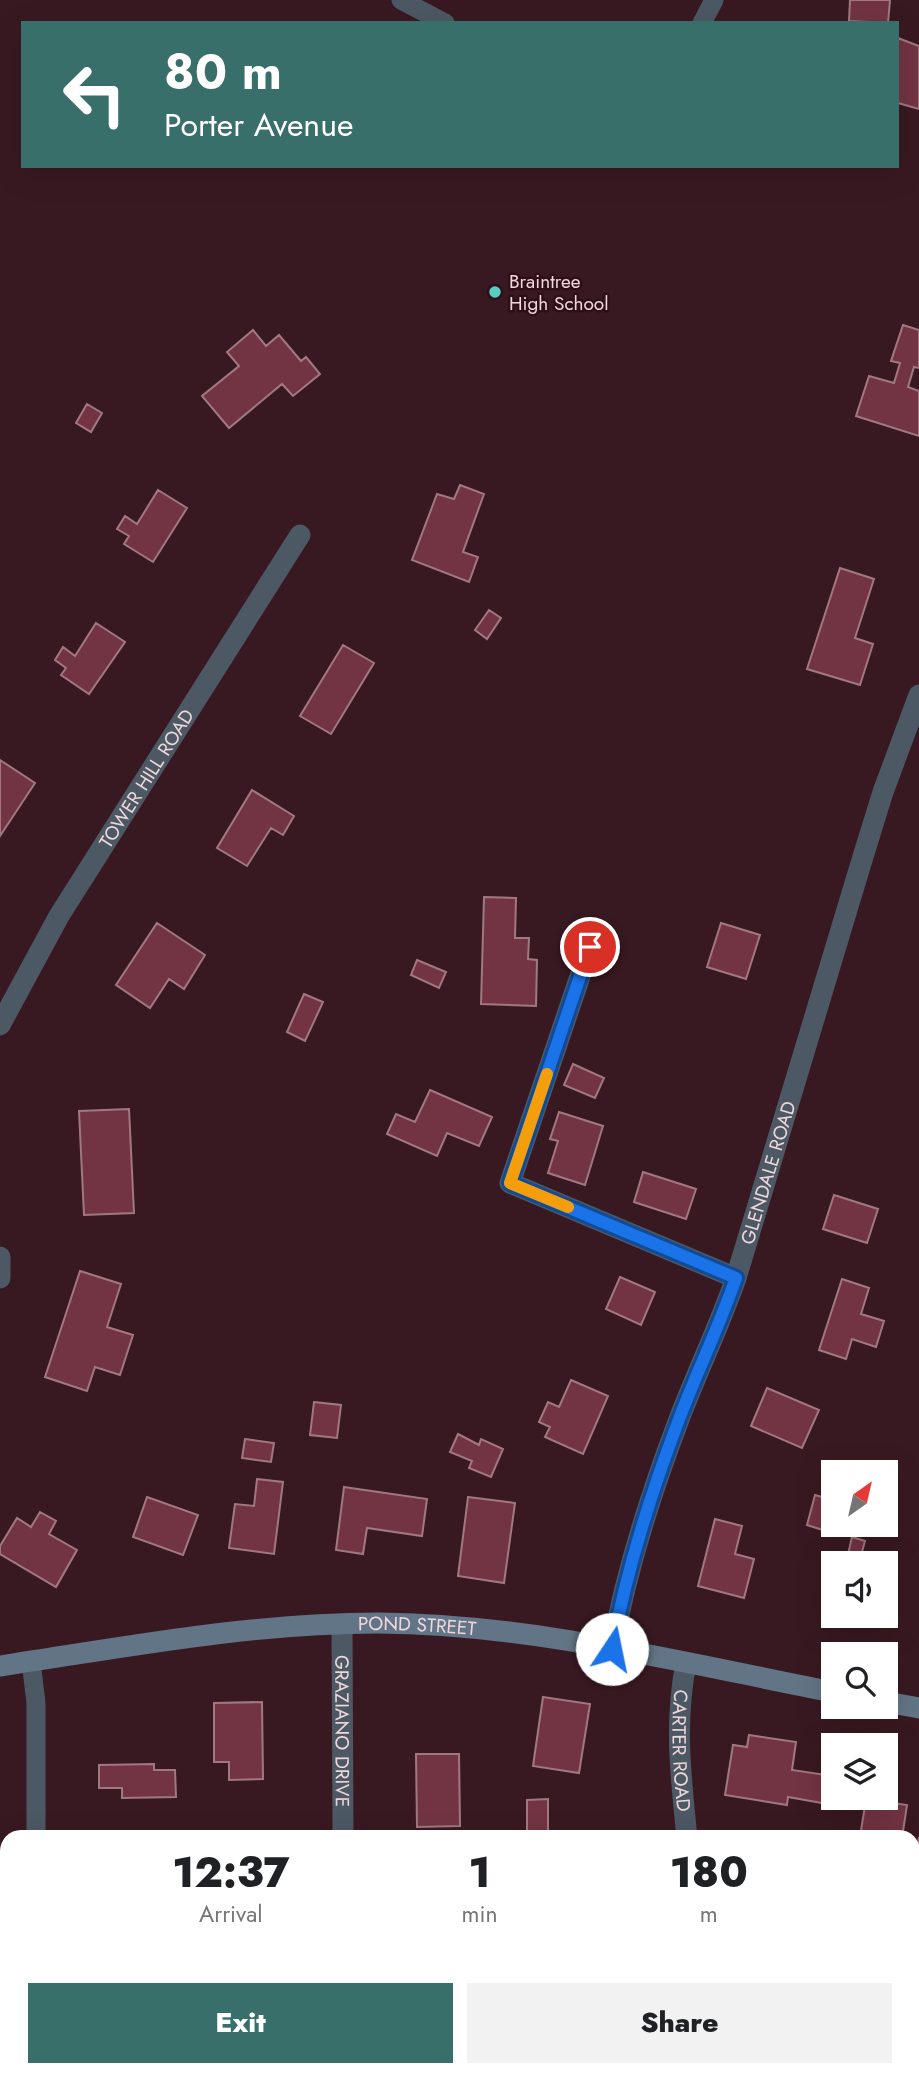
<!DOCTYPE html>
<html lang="en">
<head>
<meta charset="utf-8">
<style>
  :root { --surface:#fff; --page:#f2f2f2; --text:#202124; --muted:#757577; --accent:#396f6b }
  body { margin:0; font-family:Jost,sans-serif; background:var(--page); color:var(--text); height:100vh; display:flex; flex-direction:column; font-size:26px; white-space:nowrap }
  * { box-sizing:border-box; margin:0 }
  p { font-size:23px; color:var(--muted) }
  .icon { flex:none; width:38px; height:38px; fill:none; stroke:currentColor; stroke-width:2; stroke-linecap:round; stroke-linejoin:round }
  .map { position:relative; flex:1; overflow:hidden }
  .sheet { position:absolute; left:0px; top:1830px; width:920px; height:247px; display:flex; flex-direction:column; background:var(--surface); border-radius:21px 21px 0 0; box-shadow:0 7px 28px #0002 }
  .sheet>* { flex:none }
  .hud { position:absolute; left:21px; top:21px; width:878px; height:147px; border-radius:0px; box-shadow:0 7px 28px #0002; background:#396f6b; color:#fff; overflow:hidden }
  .needle { width:46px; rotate:34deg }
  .tools { position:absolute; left:821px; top:1460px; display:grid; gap:14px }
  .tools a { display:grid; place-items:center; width:77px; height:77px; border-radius:0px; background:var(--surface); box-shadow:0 7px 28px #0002; font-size:35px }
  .pin { position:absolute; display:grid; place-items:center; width:60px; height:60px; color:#fff; margin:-30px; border:4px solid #fff; border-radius:50%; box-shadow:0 2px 7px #0007 }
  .me { position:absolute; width:77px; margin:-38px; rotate:11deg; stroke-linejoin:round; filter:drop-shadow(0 0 5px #0008) }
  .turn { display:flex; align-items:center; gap:24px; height:147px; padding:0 28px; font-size:32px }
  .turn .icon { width:91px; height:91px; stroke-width:2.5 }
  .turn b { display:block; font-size:49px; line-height:60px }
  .eta { display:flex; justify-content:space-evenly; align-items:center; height:119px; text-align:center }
  .eta b { font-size:42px; font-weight:800; line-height:49px }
  .primary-button { display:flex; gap:14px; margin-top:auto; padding:14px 28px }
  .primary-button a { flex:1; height:80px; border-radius:0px; background:var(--accent); color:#fff; font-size:28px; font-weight:800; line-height:80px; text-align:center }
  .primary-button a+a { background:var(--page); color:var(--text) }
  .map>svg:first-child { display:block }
  .building { fill:#723443; stroke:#a17880; stroke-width:2 }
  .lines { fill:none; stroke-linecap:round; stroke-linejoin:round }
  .lane { stroke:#4c5863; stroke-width:19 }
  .street { stroke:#4c5863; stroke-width:21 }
  .secondary { stroke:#627586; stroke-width:21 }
  .route-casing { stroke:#114b97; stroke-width:18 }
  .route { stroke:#1a73e8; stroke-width:12 }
  .slow { stroke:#f59e0b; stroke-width:12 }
  .poi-dot { fill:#57cec2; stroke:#2e0f17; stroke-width:2.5 }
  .labels { text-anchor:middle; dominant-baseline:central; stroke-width:5; stroke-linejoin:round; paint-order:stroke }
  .poi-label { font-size:19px; fill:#eed7db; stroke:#2e0f17; text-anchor:start }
  .street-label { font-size:19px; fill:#eed7db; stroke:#2e0f17 }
</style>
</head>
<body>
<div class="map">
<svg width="919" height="2076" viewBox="0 0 919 2076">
  <rect width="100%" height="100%" fill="#391921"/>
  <path class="building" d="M850,0H890L888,23L849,21Z
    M898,38L919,46V109L898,103Z
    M903,325L919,330V368L914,367L908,387L919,391V436L856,416L869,376L894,383L900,363L891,361Z
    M253,330L266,346L279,335L301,361L306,357L320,374L293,396L282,384L229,428L202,396L239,366L227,352Z
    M87,404L102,413L91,432L76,423Z
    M460,485L484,494L463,552L478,557L469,582L412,560L437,494L454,499Z
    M158,490L187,508L153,562L124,544L129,536L117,529L125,516L137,524Z
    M840,568L874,579L855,638L873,644L860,685L807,669Z
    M489,610L501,618L487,639L475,630Z
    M96,623L125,642L89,694L61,675L66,668L55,660L63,647L75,656Z
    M343,645L374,663L331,734L300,716Z
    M0,760L35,783L0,836Z
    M252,790L294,816L283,835L271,828L247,866L217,848Z
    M484,897L516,898L515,938H529L528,959L537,960L536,1006L481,1004Z
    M157,923L205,955L184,989L169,979L150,1008L116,985Z
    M721,923L760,935L746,979L707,967Z
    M417,960L446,972L439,988L411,975Z
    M304,994L323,1002L305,1041L287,1032Z
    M573,1064L604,1078L595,1098L564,1085Z
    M430,1090L492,1117L479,1146L447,1133L437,1156L387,1134L396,1114L415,1122Z
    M129,1109L134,1213L84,1215L79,1111Z
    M559,1112L603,1126L585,1185L548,1173L558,1141L550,1139Z
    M643,1172L696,1189L686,1219L634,1202Z
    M834,1195L878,1209L867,1243L823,1229Z
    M80,1271L121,1284L107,1327L133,1335L120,1375L95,1367L87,1391L45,1377Z
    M620,1277L655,1292L641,1325L606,1309Z
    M842,1279L869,1288L861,1314L884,1321L876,1347L852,1339L846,1359L819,1350Z
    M571,1380L608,1396L583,1454L545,1437L550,1427L539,1422L548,1402L559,1407Z
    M767,1388L819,1410L802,1448L751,1426Z
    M314,1402L341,1405L337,1438L310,1435Z
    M458,1434L479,1445L481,1439L503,1449L491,1477L469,1468L472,1461L450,1452Z
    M245,1439L274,1443L271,1462L242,1458Z
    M257,1479L283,1482L274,1554L229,1548L235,1504L254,1506Z
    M344,1487L427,1499L422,1536L367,1528L363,1554L336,1550Z
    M815,1495L833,1500V1518L829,1532L807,1525Z
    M147,1497L198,1515L183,1555L133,1537Z
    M468,1497L515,1503L504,1583L458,1576Z
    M40,1512L56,1521L49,1534L77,1550L56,1587L0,1554V1546L17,1518L31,1527Z
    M715,1519L742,1526L735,1554L754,1559L744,1598L698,1586Z
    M852,1537L865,1541L862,1552L891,1559L886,1582V1563H846Z
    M543,1697L590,1704L579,1773L533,1766Z
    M262,1702L263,1779L229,1780V1762H214V1703Z
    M749,1735L796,1742L792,1770L833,1776V1805L788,1797L787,1805L725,1795L733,1745L747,1747Z
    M416,1754H459L460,1826L417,1827Z
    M154,1764V1770H175L176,1797L122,1798V1788H99V1765Z
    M548,1799V1833L527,1834V1800Z
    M866,1799L907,1805L902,1838L860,1837Z
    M919,1837V1864L915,1863Z
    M914,1991H919V2039H914Z"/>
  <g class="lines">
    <path class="lane" d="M401,0L445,23
      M702,23L714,0
      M31,1661L36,1703V1838
      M0,1961L7,1964
      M23,2076L24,2070"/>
    <g class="street">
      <path d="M590,947L510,1183L736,1278"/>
      <path id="s1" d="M0,1025L59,916L300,535"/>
      <path d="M0,1257V1278"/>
      <path id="s2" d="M342,1624L343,1838"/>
      <path id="s3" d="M612,1649C626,1571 650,1496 678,1422C696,1374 719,1327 736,1278L862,860L883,792L919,695"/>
      <path id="s4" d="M686,1663C674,1725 681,1776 687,1838"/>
      <path d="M345,2070V2076"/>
      <path d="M708,2070L709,2076"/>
    </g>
    <g class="secondary">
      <path id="s5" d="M0,1666C126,1647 251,1623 378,1623C531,1624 684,1663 833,1692"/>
      <path d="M886,1702L919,1708"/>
    </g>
  </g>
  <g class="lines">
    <defs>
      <path id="route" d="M590,947L510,1183L736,1278C719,1327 696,1374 678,1422C650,1496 626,1571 612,1649"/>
    </defs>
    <use href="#route" class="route-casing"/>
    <use href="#route" class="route"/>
    <path class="slow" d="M547,1074L510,1183L568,1207"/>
  </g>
  <circle class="poi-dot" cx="495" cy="292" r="7"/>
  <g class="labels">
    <g class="poi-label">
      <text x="509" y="281">Braintree<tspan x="509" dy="22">High School</tspan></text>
    </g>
    <g class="street-label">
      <text stroke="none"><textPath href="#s1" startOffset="287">TOWER HILL ROAD</textPath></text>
      <text stroke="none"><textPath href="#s3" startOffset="502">GLENDALE ROAD</textPath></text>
      <text stroke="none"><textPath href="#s5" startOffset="420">POND STREET</textPath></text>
      <text stroke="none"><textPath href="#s2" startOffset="107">GRAZIANO DRIVE</textPath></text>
      <text stroke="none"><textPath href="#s4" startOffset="88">CARTER ROAD</textPath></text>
    </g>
  </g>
</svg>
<div class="tools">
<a><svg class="needle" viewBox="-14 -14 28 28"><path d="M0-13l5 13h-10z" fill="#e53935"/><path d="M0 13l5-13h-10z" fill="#757577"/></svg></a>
<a><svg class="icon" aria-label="sound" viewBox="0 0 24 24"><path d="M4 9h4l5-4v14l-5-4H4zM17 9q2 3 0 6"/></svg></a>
<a><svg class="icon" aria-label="search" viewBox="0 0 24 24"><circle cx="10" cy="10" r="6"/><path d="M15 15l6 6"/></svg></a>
<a><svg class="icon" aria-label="layers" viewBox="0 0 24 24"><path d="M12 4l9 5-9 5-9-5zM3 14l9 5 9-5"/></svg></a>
</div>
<div class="pin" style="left:590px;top:947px;background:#d93025"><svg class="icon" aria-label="arrive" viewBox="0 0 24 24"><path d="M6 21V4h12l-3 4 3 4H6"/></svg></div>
<svg class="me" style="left:612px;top:1649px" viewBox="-20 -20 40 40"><circle r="19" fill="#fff"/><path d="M0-13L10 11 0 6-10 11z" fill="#1a73e8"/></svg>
<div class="hud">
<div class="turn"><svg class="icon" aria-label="left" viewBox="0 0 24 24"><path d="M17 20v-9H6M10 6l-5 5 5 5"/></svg><div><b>80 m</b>Porter Avenue</div></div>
</div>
<section class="sheet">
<div class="eta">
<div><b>12:37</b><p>Arrival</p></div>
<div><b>1</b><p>min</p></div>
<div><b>180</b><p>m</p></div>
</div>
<div class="primary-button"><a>Exit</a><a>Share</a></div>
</section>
</div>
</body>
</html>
